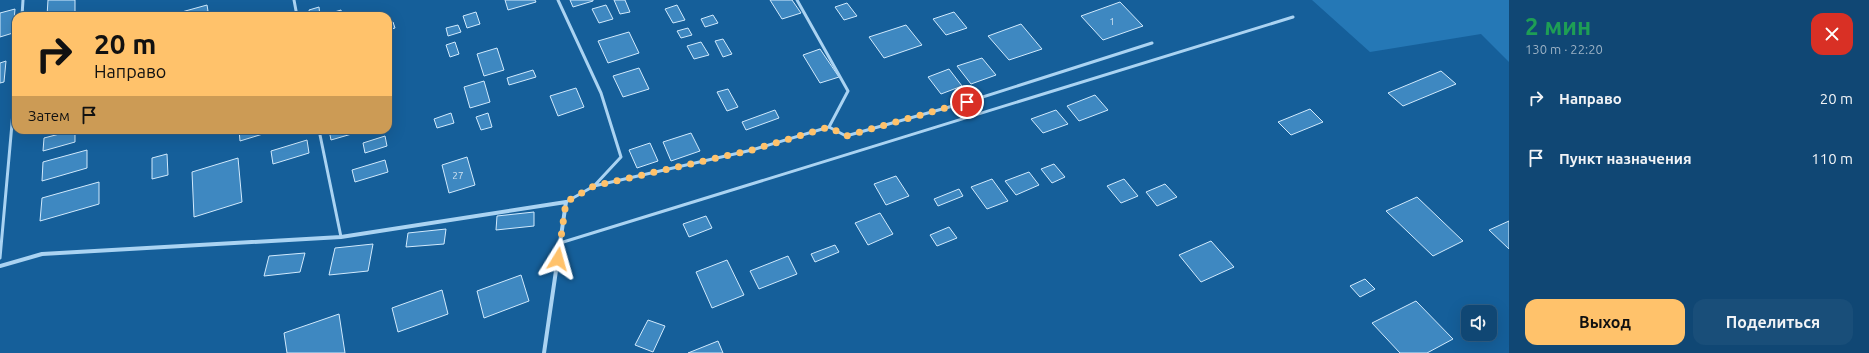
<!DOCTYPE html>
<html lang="ru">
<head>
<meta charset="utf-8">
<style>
  :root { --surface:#104774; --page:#194e79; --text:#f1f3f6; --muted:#9cb2c5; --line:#305f86; --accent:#ffc26b }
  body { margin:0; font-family:Ubuntu,sans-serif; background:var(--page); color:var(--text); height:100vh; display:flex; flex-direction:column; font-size:15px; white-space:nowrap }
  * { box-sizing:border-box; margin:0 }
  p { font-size:13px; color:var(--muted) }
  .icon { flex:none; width:22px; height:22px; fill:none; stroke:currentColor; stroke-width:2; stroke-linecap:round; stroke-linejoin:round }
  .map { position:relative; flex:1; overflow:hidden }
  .side { display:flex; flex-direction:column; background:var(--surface); width:360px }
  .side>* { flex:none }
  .guide { position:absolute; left:12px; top:12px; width:380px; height:122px; border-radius:12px; box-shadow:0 4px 16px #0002,0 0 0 1px var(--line); background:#ffc26b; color:#111; overflow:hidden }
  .buttons { position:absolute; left:1461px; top:305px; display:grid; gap:8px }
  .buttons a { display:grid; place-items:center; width:36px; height:36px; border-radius:8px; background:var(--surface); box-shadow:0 4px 16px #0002,0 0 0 1px var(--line); font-size:20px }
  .pin { position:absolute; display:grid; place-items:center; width:34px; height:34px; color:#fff; margin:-17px; border:2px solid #fff; border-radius:50%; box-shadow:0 1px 4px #0007 }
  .me { position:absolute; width:44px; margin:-22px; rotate:8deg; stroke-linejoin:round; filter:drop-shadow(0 0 3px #0008) }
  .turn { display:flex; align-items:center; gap:14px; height:84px; padding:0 16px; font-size:18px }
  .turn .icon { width:52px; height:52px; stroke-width:2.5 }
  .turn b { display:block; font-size:28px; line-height:34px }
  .then { display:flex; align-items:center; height:38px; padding:0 16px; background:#0003; gap:8px; font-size:15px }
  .round { display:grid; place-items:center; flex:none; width:42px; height:42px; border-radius:12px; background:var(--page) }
  .head { display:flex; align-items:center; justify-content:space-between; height:68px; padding:0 16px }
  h1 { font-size:24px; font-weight:700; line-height:30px; color:#1e9e55 }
  .button { display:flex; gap:8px; margin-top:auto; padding:8px 16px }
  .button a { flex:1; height:46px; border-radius:12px; background:var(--accent); color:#111; font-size:16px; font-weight:700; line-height:46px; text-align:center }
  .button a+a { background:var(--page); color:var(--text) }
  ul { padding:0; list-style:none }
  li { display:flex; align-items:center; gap:12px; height:60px; padding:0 16px }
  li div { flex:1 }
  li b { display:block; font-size:15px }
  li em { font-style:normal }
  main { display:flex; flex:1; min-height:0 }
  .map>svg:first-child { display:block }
  .green { fill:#2578b6 }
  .building { fill:#3e88c1; stroke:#d1eafd }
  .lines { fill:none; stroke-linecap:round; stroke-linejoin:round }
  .lane { stroke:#aad3f2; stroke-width:3 }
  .street { stroke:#aad3f2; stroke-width:4 }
  .route { stroke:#ffc26b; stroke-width:7; stroke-dasharray:0 12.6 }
  .labels { text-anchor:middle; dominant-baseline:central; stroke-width:4; stroke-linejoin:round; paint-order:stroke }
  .number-label { font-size:10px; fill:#cfe1f0 }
</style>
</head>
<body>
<main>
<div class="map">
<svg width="1509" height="353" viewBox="0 0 1509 353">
  <rect width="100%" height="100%" fill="#155f9a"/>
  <path class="green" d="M1312,0H1509V62L1481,34L1370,52Z"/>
  <path class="building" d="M48,0H75V12L60,16H47Z
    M505,0H535L536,2L508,10Z
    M570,0H593V1L573,7Z
    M614,0H625L630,12L620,14Z
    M770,0H792L801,13L782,19Z
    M1120,2L1143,26L1103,40L1081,16Z
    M847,3L857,16L844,20L835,7Z
    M207,5L208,11L189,16H178V13Z
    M606,5L613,19L599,23L592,9Z
    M677,5L685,20L673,23L665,9Z
    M319,7L320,16H310L309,10Z
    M15,9L13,33L0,37V13Z
    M341,10L342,16H331V13Z
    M476,12L480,24L467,28L463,16Z
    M954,12L967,28L946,35L933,19Z
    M713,15L718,23L705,27L701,19Z
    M393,22L395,28L388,30V23Z
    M1021,24L1042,49L1009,60L988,36Z
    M458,25L461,32L448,36L446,28Z
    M906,25L922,45L884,58L869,37Z
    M688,28L692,35L681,38L677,31Z
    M629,32L639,53L608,63L598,41Z
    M723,39L732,54L723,57L715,41Z
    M455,42L459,54L450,57L446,45Z
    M701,42L709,55L694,59L687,46Z
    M497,48L504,70L484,76L477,54Z
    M820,49L839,77L820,83L803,55Z
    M982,58L996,75L971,84L957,66Z
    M6,61L4,82L0,83V63Z
    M639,68L649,89L623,97L613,76Z
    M949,69L962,86L941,94L928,77Z
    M533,70L536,77L509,85L507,78Z
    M1441,71L1456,84L1403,106L1388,93Z
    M484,81L490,102L470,108L464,87Z
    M576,88L584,107L558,116L550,96Z
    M728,89L738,107L727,111L717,92Z
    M1095,95L1108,110L1079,121L1067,106Z
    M1310,109L1323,122L1291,135L1278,122Z
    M775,110L779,118L746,130L742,122Z
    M1056,110L1068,124L1043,133L1031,119Z
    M451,113L454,123L437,128L434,119Z
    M488,113L492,127L481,130L476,117Z
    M75,130V142L43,151L44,138Z
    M239,130H276L240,141Z
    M329,130H362V131L331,140Z
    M691,133L700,151L671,161L663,142Z
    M385,136L387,146L365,153L363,143Z
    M307,140L309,153L273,164L271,151Z
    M650,143L658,161L637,168L629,150Z
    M87,150V168L42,181L43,162Z
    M167,154L168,175L152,179V158Z
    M467,157L475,185L449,193L442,165Z
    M238,158L242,202L194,217L192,172Z
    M385,160L388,172L355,182L352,170Z
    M1054,164L1065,177L1052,183L1041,169Z
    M1029,172L1039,185L1016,195L1005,181Z
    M896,176L909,196L886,205L874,184Z
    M992,179L1008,201L987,209L971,187Z
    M1124,179L1138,196L1121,203L1107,186Z
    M99,182V204L40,221L42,198Z
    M1165,184L1177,197L1157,206L1146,192Z
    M959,189L963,196L938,206L934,199Z
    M1417,197L1463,241L1433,256L1386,211Z
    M534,212V226L496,230L497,216Z
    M880,213L893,234L868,245L855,223Z
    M706,216L712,228L689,237L683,224Z
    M1509,221V249L1489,230Z
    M949,227L957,238L937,246L930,235Z
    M446,229L444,244L406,247L408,233Z
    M1211,241L1234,267L1201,282L1179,255Z
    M373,244L368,271L329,275L335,248Z
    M835,245L839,252L815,262L811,254Z
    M305,253L300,272L264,276L269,256Z
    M788,256L797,274L759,289L750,271Z
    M727,260L744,295L712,308L696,272Z
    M521,275L529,301L484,318L477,291Z
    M1365,279L1375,289L1360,297L1350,286Z
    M442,290L448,314L398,332L392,308Z
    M1416,301L1453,339L1427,353H1400L1372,323Z
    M339,314L345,353H287L284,333Z
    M648,320L665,326L653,352L635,345Z
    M718,341L723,353H688Z"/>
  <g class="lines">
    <path class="lane" d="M294,0L297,16
      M558,0L601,93L621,157L594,186L566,202
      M22,16L23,0
      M829,127L846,136L967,102L1152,43
      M319,130L341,237
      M594,186L752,150L829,127L848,91L797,0
      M560,243L1293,17
      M0,258L16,79"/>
    <path class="street" d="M0,266L42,254L341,237L566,202L544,353"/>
  </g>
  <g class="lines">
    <path class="route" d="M558,259L566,202L594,186L752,150L829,127L846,136L967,102"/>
  </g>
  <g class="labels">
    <g class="number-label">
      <text x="1112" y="21">1</text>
      <text x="458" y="175">27</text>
    </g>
  </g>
</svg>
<div class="buttons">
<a><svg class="icon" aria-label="sound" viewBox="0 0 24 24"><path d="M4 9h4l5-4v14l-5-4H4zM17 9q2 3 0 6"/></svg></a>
</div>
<div class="pin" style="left:967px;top:102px;background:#d93025"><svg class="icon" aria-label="arrive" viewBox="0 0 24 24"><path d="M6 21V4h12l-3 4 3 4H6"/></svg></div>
<svg class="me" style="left:558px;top:259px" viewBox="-20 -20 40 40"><path d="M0-17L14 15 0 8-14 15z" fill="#ffc26b" stroke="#fff" stroke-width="4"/></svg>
<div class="guide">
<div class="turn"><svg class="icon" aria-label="right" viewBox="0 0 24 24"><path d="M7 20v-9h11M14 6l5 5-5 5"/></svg><div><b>20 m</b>Направо</div></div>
<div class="then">Затем<svg class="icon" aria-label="arrive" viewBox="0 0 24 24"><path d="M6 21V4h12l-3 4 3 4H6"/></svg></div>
</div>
</div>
<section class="side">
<div class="head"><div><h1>2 мин</h1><p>130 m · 22:20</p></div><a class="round" style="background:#d93025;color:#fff"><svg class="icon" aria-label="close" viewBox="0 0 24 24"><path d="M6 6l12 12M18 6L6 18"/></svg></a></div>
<ul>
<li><svg class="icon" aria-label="right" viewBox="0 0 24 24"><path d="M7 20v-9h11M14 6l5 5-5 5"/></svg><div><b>Направо</b></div><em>20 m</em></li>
<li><svg class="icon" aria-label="arrive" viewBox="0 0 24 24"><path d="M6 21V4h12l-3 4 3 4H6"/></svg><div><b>Пункт назначения</b></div><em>110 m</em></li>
</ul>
<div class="button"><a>Выход</a><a>Поделиться</a></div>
</section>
</main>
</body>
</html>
